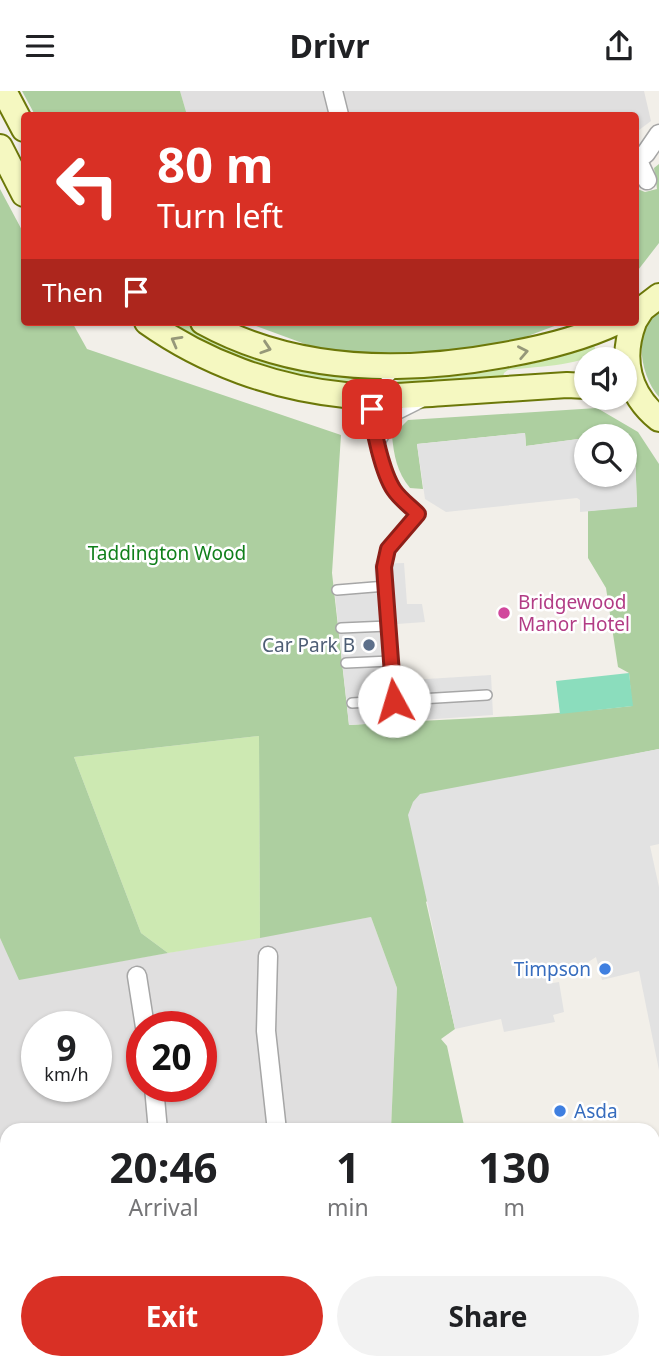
<!DOCTYPE html>
<html lang="en">
<head>
<meta charset="utf-8">
<style>
  :root { --surface:#fff; --page:#f2f2f2; --text:#202124; --muted:#757577; --accent:#d93025 }
  body { margin:0; font-family:"Noto Sans",sans-serif; background:var(--page); color:var(--text); height:100vh; display:flex; flex-direction:column; font-size:26px; white-space:nowrap }
  * { box-sizing:border-box; margin:0 }
  p { font-size:23px; color:var(--muted) }
  .icon { flex:none; width:38px; height:38px; fill:none; stroke:currentColor; stroke-width:2; stroke-linecap:round; stroke-linejoin:round }
  .map { position:relative; flex:1; overflow:hidden }
  .panel { position:absolute; left:0px; top:1032px; width:660px; height:247px; display:flex; flex-direction:column; background:var(--surface); border-radius:21px 21px 0 0; box-shadow:0 2px 5px #0004 }
  .panel>* { flex:none }
  .banner { position:absolute; left:21px; top:21px; width:618px; height:214px; border-radius:7px; box-shadow:0 2px 5px #0004; background:#d93025; color:#fff; overflow:hidden }
  .controls { position:absolute; left:574px; top:256px; display:grid; gap:14px }
  .controls a { display:grid; place-items:center; width:63px; height:63px; border-radius:50%; background:var(--surface); box-shadow:0 2px 5px #0004; font-size:35px }
  .speed { position:absolute; left:21px; top:920px; display:flex; gap:14px; font-size:35px; font-weight:700; text-align:center }
  .speed>* { display:grid; place-content:center; width:91px; height:91px; border-radius:50%; background:var(--surface); box-shadow:0 2px 5px #0004; line-height:1 }
  .speed small { font-size:18px; font-weight:400 }
  .speed .limit { border:10px solid #d22; background:#fff; color:#111 }
  .pin { position:absolute; display:grid; place-items:center; width:60px; height:60px; color:#fff; margin:-30px; border-radius:14px; box-shadow:0 4px 10px #0006 }
  .me { position:absolute; width:77px; margin:-38px; rotate:354deg; stroke-linejoin:round; filter:drop-shadow(0 0 5px #0008) }
  .turn { display:flex; align-items:center; gap:24px; height:147px; padding:0 21px; font-size:32px }
  .turn .icon { width:91px; height:91px; stroke-width:2.5 }
  .turn b { display:block; font-size:49px; line-height:60px }
  .then { display:flex; align-items:center; height:66px; padding:0 21px; background:#0003; gap:14px; font-size:26px }
  .eta { display:flex; justify-content:space-evenly; align-items:center; height:119px; text-align:center }
  .eta b { font-size:42px; font-weight:700; line-height:49px }
  .cta { display:flex; gap:14px; margin-top:auto; padding:14px 21px }
  .cta a { flex:1; height:80px; border-radius:42px; background:var(--accent); color:#fff; font-size:28px; font-weight:700; line-height:80px; text-align:center }
  .cta a+a { background:var(--page); color:var(--text) }
  header { display:flex; justify-content:space-between; align-items:center; height:91px; padding:0 21px; background:var(--surface); font-size:32px; font-weight:700 }
  .map>svg:first-child { display:block }
  .residential { fill:#e0dfdf; fill-rule:evenodd }
  .grass { fill:#cde9b2 }
  .forest { fill:#adcfa0 }
  .pitch { fill:#8bddbd }
  .parking { fill:#e2e2e2 }
  .lines { fill:none; stroke-linecap:round; stroke-linejoin:round }
  .lane-casing { stroke:#a6a6a6; stroke-width:12 }
  .street-casing { stroke:#a6a6a6; stroke-width:21 }
  .secondary-casing { stroke:#6c7809; stroke-width:28 }
  .lane { stroke:#fff; stroke-width:9 }
  .street { stroke:#fff; stroke-width:18 }
  .secondary { stroke:#f5f8c1; stroke-width:24 }
  .oneway { stroke:#969879 }
  .route-casing { stroke:#8d1f18; stroke-width:18 }
  .route { stroke:#d93025; stroke-width:12 }
  .hotel-dot { fill:#d1479c; stroke:#fff; stroke-width:2.5 }
  .service-dot { fill:#5c6f8a; stroke:#fff; stroke-width:2.5 }
  .shop-dot { fill:#3f7fe0; stroke:#fff; stroke-width:2.5 }
  .labels { text-anchor:middle; dominant-baseline:central; stroke-width:5; stroke-linejoin:round; paint-order:stroke }
  .park-label { font-size:19px; fill:#107f1a; stroke:#fff }
  .hotel-label { font-size:19px; fill:#b23c85; stroke:#fff; text-anchor:start }
  .service-label { font-size:19px; fill:#4e5e75; stroke:#fff; text-anchor:end }
  .shop-label { font-size:19px; fill:#366cbe; stroke:#fff; text-anchor:end }
</style>
</head>
<body>
<header><svg class="icon" aria-label="menu" viewBox="0 0 24 24"><path d="M4 6h16M4 12h16M4 18h16"/></svg>Drivr<svg class="icon" aria-label="share" viewBox="0 0 24 24"><path d="M12 15V3M7 8l5-5 5 5M5 13v7h14v-7"/></svg></header>
<div class="map">
<svg width="659" height="1278" viewBox="0 0 659 1278">
  <rect width="100%" height="100%" fill="#f2efe9"/>
  <path class="residential" d="M180,0H644L651,30L635,42V24H187Z
    M371,826L397,897L391,1039L7,1040V1272H653V1147L659,1146V1278H0V847L20,888ZM37,936H96V996H37ZM142,936H201V996H142Z"/>
  <path class="grass" d="M163,231H186L212,246L382,288L372,297L343,296L253,275Z
    M594,254L596,261C584,275 527,276 508,279L504,282L502,290L389,294C412,280 431,288 457,285C503,279 551,271 594,254Z
    M259,645L260,847L168,862L141,842L74,666Z"/>
  <path class="forest" d="M22,0H180L187,24H35Z
    M659,73V152L635,183V97L645,101L657,98L654,77Z
    M0,98L24,143V231H72L87,258L341,344L332,482L349,634C444,628 538,626 632,615L629,582L618,576L606,497L588,467V420L637,415L635,362L625,355V345H586V347L526,355L525,342L417,353L423,398L410,397C397,381 394,365 392,345L408,329L597,317L638,341L659,373V658L580,674L426,811L455,938L441,948L447,955L465,1039H391L397,897L371,826L260,847L259,645L74,666L141,842L168,862L19,889L0,847Z
    M659,220V306C640,284 632,239 659,220Z
    M245,231H565L520,248L423,264H370L316,257Z"/>
  <path class="pitch" d="M629,582L633,615L560,623L556,590Z"/>
  <path class="parking" d="M525,342L526,355L586,347V383H625V355L635,361L637,416L580,421V409L577,407L446,421L425,408L417,353Z
    M404,472L407,513H422L425,531L397,533L398,579L410,578L411,589L491,584L493,624L349,634L334,495L375,490L374,473Z
    M659,658V753L650,755L659,796V979L639,880L602,889L596,866L582,875L552,882L548,886L547,893L559,891L564,921L553,924L555,931L504,941L501,928L455,938L408,724L413,711L420,703Z"/>
  <g class="lines">
    <defs>
      <path id="lane" d="M379,353L397,324L421,312
        M337,499L386,495
        M341,537L388,535
        M346,572L390,570
        M395,610L384,476L388,459L418,423C410,415 401,408 395,399C384,385 366,320 375,304C379,295 389,287 396,279
        M352,612L487,604"/>
      <path id="street" d="M333,0L339,24
        M638,70L647,89
        M635,71L646,62L659,43
        M268,865L266,940L277,1040
        M137,885L145,936
        M154,996L158,1040
        M255,1278L256,1272"/>
      <path id="secondary" d="M4,0L24,38
        M0,56L24,103
        M635,229L642,218L659,205
        M147,231C205,272 274,297 345,304C378,308 412,304 445,302C486,299 527,297 567,294L586,295
        M203,231C296,282 402,283 504,264C544,257 581,248 617,231
        M634,231C620,268 628,303 659,328"/>
    </defs>
    <use href="#lane" class="lane-casing"/>
    <use href="#street" class="street-casing"/>
    <use href="#secondary" class="secondary-casing"/>
    <use href="#lane" class="lane"/>
    <use href="#street" class="street"/>
    <use href="#secondary" class="secondary"/>
  </g>
  <defs><path id="oneway-chevron" d="M-2-3.5L2.5 0L-2 3.5" fill="none" stroke-width="1.6" stroke-linecap="round" stroke-linejoin="round" transform="scale(1.75)"/></defs>
  <g class="oneway">
    <use href="#oneway-chevron" transform="translate(176 250) rotate(-151)"/>
    <use href="#oneway-chevron" transform="translate(266 257) rotate(18)"/>
    <use href="#oneway-chevron" transform="translate(523 261) rotate(-11)"/>
  </g>
  <g class="lines">
    <defs>
      <path id="route" d="M372,318C372,337 383,383 394,399C400,408 410,415 418,423L388,458L384,476L394,610"/>
    </defs>
    <use href="#route" class="route-casing"/>
    <use href="#route" class="route"/>
  </g>
  <circle class="hotel-dot" cx="504" cy="522" r="7"/>
  <circle class="service-dot" cx="369" cy="554" r="7"/>
  <g class="shop-dot">
    <circle cx="605" cy="878" r="7"/>
    <circle cx="560" cy="1020" r="7"/>
  </g>
  <g class="labels">
    <g class="park-label">
      <text x="167" y="462">Taddington Wood</text>
    </g>
    <g class="hotel-label">
      <text x="518" y="511">Bridgewood<tspan x="518" dy="22">Manor Hotel</tspan></text>
    </g>
    <g class="service-label">
      <text x="355" y="554">Car Park B</text>
    </g>
    <g class="shop-label">
      <text x="591" y="878">Timpson</text>
      <text x="574" y="1020" text-anchor="start">Asda</text>
    </g>
  </g>
</svg>
<div class="controls">
<a><svg class="icon" aria-label="sound" viewBox="0 0 24 24"><path d="M4 9h4l5-4v14l-5-4H4zM17 9q2 3 0 6"/></svg></a>
<a><svg class="icon" aria-label="search" viewBox="0 0 24 24"><circle cx="10" cy="10" r="6"/><path d="M15 15l6 6"/></svg></a>
</div>
<div class="speed"><div>9<small>km/h</small></div><div class="limit">20</div></div>
<div class="pin" style="left:372px;top:318px;background:#d93025"><svg class="icon" aria-label="arrive" viewBox="0 0 24 24"><path d="M6 21V4h12l-3 4 3 4H6"/></svg></div>
<svg class="me" style="left:394px;top:610px" viewBox="-20 -20 40 40"><circle r="19" fill="#fff"/><path d="M0-13L10 11 0 6-10 11z" fill="#d93025"/></svg>
<div class="banner">
<div class="turn"><svg class="icon" aria-label="left" viewBox="0 0 24 24"><path d="M17 20v-9H6M10 6l-5 5 5 5"/></svg><div><b>80 m</b>Turn left</div></div>
<div class="then">Then<svg class="icon" aria-label="arrive" viewBox="0 0 24 24"><path d="M6 21V4h12l-3 4 3 4H6"/></svg></div>
</div>
<section class="panel">
<div class="eta">
<div><b>20:46</b><p>Arrival</p></div>
<div><b>1</b><p>min</p></div>
<div><b>130</b><p>m</p></div>
</div>
<div class="cta"><a>Exit</a><a>Share</a></div>
</section>
</div>
</body>
</html>
